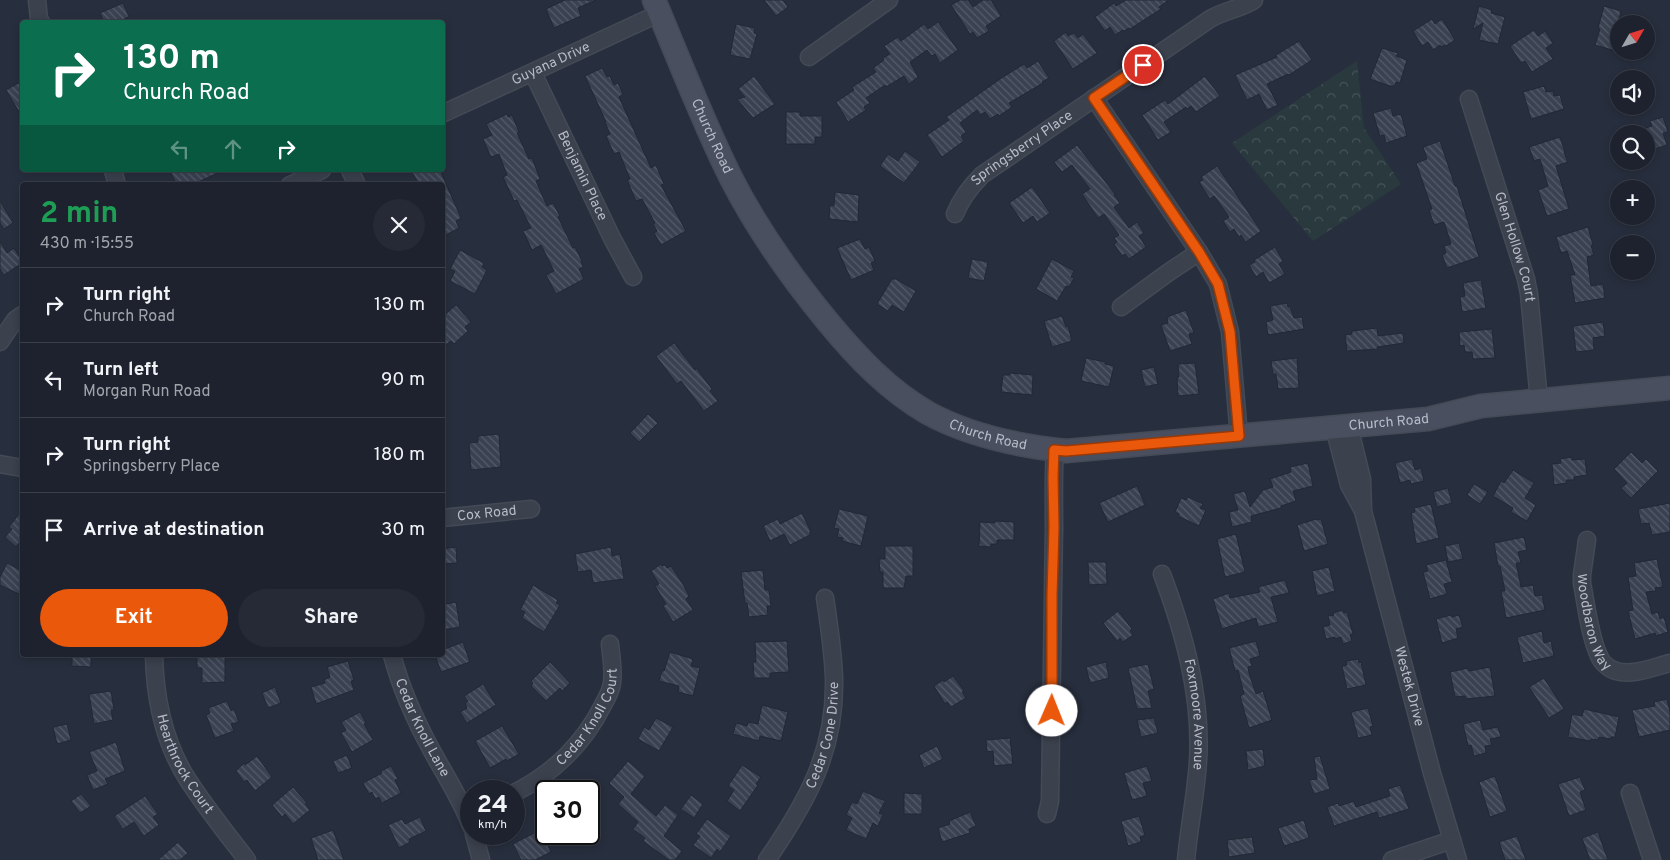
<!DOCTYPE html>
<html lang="en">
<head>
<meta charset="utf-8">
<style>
  :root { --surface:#1d222e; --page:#252a36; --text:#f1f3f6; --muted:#a0a4aa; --line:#3b3f4a; --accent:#ea580c }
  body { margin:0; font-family:Overpass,sans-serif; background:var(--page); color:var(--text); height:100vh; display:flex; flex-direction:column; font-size:19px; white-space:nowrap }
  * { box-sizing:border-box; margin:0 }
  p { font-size:16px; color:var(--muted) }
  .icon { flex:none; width:28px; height:28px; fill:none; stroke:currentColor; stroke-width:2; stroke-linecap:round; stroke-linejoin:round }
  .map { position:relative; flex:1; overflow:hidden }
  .details { position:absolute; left:20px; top:182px; width:425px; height:475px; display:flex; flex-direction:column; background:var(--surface); border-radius:5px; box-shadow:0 2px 8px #0003,0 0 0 1px var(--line) }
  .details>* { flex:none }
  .banner { position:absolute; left:20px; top:20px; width:425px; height:152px; border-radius:5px; box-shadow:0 2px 8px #0003,0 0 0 1px var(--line); background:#0b6e4f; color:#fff; overflow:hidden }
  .needle { width:32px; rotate:51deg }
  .controls { position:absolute; left:1610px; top:15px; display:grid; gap:10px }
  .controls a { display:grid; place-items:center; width:45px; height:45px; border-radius:50%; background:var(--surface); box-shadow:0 2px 8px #0003,0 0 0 1px var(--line); font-size:25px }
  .speed { position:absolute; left:460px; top:780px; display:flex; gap:10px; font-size:25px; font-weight:700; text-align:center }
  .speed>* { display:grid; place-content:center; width:65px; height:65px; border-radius:50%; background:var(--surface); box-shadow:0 2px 8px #0003,0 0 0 1px var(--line); line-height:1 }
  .speed small { font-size:12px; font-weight:400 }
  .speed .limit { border:2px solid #111; border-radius:8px; background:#fff; color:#111 }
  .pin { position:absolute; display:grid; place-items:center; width:42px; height:42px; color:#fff; margin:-21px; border:2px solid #fff; border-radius:50%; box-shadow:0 1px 5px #0007 }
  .me { position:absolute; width:55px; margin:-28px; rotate:1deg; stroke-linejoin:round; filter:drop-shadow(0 0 4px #0008) }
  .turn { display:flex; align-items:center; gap:18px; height:105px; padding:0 20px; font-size:22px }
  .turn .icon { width:65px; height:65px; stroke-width:2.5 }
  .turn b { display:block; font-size:35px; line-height:42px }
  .lanes { display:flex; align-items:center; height:48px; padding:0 20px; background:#0003; justify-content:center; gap:25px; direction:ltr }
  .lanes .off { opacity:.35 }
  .round { display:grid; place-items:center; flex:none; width:52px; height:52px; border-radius:26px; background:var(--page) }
  .headline { display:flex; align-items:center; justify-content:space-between; height:85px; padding:0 20px }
  h1 { font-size:30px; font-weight:700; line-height:38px; color:#1e9e55 }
  .primary-button { display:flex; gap:10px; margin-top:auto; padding:10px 20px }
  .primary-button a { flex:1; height:58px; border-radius:30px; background:var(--accent); color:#fff; font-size:20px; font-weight:700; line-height:58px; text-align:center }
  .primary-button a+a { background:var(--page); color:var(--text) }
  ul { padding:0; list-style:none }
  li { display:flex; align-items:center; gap:15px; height:75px; padding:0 20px; border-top:1px solid var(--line) }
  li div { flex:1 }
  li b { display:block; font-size:19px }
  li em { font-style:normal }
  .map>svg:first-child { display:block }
  .forest { fill:url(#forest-crowns) }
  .building { fill:url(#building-back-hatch); stroke:#222834 }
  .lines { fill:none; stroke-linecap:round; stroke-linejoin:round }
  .minor-casing { stroke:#444a56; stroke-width:19 }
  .secondary-casing { stroke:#444a56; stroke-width:25 }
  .minor { stroke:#3b414d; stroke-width:16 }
  .secondary { stroke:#4a4f5f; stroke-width:22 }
  .route-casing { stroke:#983908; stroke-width:12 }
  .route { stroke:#ea580c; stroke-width:9 }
  .labels { text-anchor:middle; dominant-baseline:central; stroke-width:5; stroke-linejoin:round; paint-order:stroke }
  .street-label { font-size:14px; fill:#b7bcc8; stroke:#202632 }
</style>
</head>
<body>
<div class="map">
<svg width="1670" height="860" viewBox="0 0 1670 860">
  <defs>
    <pattern id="forest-crowns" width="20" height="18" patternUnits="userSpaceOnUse" patternTransform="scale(1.25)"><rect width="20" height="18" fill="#29393e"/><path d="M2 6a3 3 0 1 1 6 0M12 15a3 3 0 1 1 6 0" fill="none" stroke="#465458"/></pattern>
    <pattern id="building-back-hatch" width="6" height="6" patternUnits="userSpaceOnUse" patternTransform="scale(1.25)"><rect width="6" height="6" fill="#3a4252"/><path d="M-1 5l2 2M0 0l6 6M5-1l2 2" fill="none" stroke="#545b69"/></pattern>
  </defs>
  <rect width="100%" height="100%" fill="#272e3d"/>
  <path class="forest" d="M1357,61L1364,128L1401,184L1313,241L1232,143Z"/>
  <path class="building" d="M565,0H596L578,8L581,16L554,28L546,9Z
    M764,0H783L788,7L776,16Z
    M960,0H968L973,7L983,0H991L1001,16L986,26L989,31L977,38L973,32L970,34L951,5Z
    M1126,0H1169L1159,7L1161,9L1130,29L1129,28L1124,31L1123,30L1115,35L1110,27L1105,31L1095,17L1114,3L1116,6Z
    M123,3L129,17L124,19L125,22H104L100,13Z
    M1479,6L1492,10L1491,13L1505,17L1498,44L1479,40L1483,23L1473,29Z
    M1604,6L1621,11L1619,19V52L1595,45L1600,29L1598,28Z
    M1432,19L1435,24L1442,19L1455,40L1446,46L1445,45L1441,47L1440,45L1433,50L1428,42L1422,46L1413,31Z
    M938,22L958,50L940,63L935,54L932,56L927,50L910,62L918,77L909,84L904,76L886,87L885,85L866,98L870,103L864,107L866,110L848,122L836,102L854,90L852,87L876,72L873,68L884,60L883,58L890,54L884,46L898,37L901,41L924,24L928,29Z
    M736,24L755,28L754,33L757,34L750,59L730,55Z
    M1534,30L1538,36L1545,31L1553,43L1546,48L1553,59L1532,72L1525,61L1521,63L1510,46Z
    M1066,32L1068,36L1074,33L1078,38L1083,34L1097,53L1073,69L1054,41Z
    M1299,41L1312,60L1289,75L1288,74L1267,84L1278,105L1267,110L1259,94L1247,100L1235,75L1277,57L1276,55Z
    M1382,48L1398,53L1396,56L1407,60L1400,83L1396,82L1395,86H1390L1370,79Z
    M1038,61L1049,78L1042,82L1043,83L1009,103L1012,107L999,116L998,114L990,119L985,112L980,115L977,110L960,123L966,132L961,136L964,141L942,157L927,135L949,120L946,117L1003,77L1024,64L1027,68Z
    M602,68L607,77L610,76L614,85L618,83L623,94L619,97L651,168L656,165L664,184L661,185L686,231L661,245L654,233L657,231L653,224L655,223L642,199L636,201L627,180L630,179L619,152L614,154L606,136L610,134L605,122H606L585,76Z
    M754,76L775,104L753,118L737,99L745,97L738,89Z
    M1205,76L1220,96L1196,112L1191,106L1187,109L1186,107L1164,122L1171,132L1158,140L1142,115L1165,100L1168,104Z
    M22,81V117L6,90Z
    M1544,86L1546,92L1553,91L1554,96L1560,95L1564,109L1531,119L1523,92Z
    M1391,108L1393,116L1401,114L1407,136L1386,143L1384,135L1380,136L1373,113Z
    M786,112H800V116H822V137H815V144H786Z
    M507,114L508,117L512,115L519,132L517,133L529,159L532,158L540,179L536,181L547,206L553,203L560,216L558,217L573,248L575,247L582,261H581L583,267L579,269L584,279L556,294L546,275L554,271L541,245L532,250L523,231L531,228L517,200L514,201L503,177L507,175L499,154L491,157L483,139L492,135L486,124Z
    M1663,117L1668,132L1663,133L1667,145L1646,152V128L1652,126L1650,121Z
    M1560,137L1565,152L1564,153L1568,162L1556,166L1569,209L1547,216L1538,190L1548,186L1540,159L1534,161L1529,147Z
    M1440,141L1455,186H1457L1479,257L1447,268L1442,255L1446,253L1444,246L1451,244L1444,222L1434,225L1429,210L1432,209L1416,163L1427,159L1423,147Z
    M1077,145L1115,194L1114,195L1120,203L1114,207L1129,228L1137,222L1144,233L1139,236L1146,247L1129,259L1125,254L1122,256L1114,244L1117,242L1114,238L1119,235L1104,214L1098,218L1082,194L1090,189L1072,165L1062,172L1054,162Z
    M905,151L920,162L904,183L880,166L888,154L898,161Z
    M1217,166L1261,231L1246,242L1241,235L1239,237L1234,229L1230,232L1223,221L1229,217L1217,200L1214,196L1210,199L1199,182L1203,180L1201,177Z
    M178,170H224L192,185H177L171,173Z
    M411,170H440L461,218L456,221L459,228L446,235L442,228V185H419Z
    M1032,187L1050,213L1037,222L1033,216L1023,223L1009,203Z
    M835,192L859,195L858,222L829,219L830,205L834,206Z
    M0,201L13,223L4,229L0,223Z
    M1588,227L1593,245L1591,246L1594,255L1587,257L1591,286L1603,284L1605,298L1575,303L1570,275H1575L1567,251L1561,253L1556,237Z
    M860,239L865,249L869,247L875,261L871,263L874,270L851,280L837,248Z
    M0,241L7,253L14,248L22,261V263L4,275L0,269Z
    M1275,247L1283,261L1279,264L1285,274L1269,283L1263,272L1256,277L1249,265L1255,262L1254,260Z
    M460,250L484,263L482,267L487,270L475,294L450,281L455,271L450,269Z
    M972,259L988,262L984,281L968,278Z
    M1052,259L1074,271L1071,277L1074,278L1069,287L1066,286L1057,301L1036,289Z
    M892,279H896L916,291L904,312L892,305L888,311L877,304Z
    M1481,280L1486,308L1462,312L1460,297L1465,296L1463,283Z
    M1287,303L1288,307H1290L1294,318L1302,317L1304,329L1268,335L1266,322L1273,320L1270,306Z
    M456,305L471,322L465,327L468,331L454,344L451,341L442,348V317Z
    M1186,310L1194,333L1189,334L1192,344L1170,351L1161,325L1168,323L1167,317Z
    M1062,316L1066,327L1068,326L1072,341L1052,347L1044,321Z
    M1603,322L1605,336L1593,338L1594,350L1576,352L1573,326Z
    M1377,328L1378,336L1403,333L1404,343L1377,347L1378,349L1347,351L1345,335L1352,334V331Z
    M1492,329L1495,358L1473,359L1472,352H1465L1464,345L1460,346L1459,332Z
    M674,343L695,370L696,368L712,389L710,391L718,401L704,411L681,381L677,384L656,356Z
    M1086,358L1105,362V364L1114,366L1109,387L1081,381Z
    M1297,358L1299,388L1278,389L1276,374H1273L1271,361Z
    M1195,363L1199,394L1178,396L1177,377H1179L1178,364Z
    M1154,367L1158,384L1145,387L1141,370Z
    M1010,373L1033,375L1032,395L1001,392L1003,375H1010Z
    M648,414L658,423L639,442L630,433Z
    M499,434L501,467L471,470L469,443L478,442V436Z
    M1631,452L1642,463L1646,459L1658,471L1631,498L1621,488L1627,483L1614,469Z
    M1572,457V460L1585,459L1587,475L1574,477V480H1566L1567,483L1554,485L1552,464L1561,463L1560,459Z
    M1412,459L1415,470L1421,468L1424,481L1411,484L1410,480L1400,483L1395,463Z
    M1308,463L1313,486L1293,491L1296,501L1281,506V508L1251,516L1252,522L1232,527L1229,512L1238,510L1233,494L1245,491L1250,507L1263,490L1273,487L1270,479L1291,472L1290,467Z
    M1513,470L1534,483L1525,498L1536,505L1527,521L1511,512L1513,508L1493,496L1501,481L1504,483Z
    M1474,484L1488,492L1480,504L1467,495Z
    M1137,486L1145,505L1108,522L1099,503Z
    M1448,488L1452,503L1437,507L1433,492Z
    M1188,497L1203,504L1200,508L1206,510L1199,526L1178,516L1179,514L1175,512L1181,498L1186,500Z
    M1670,503V532L1652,535L1649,523L1641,524L1638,509Z
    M1431,504L1439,538L1416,544L1411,513L1415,512L1414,508Z
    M839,509L868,516L861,546L842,541L843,538L837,537L839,529L834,528Z
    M22,510V539L16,547L5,537L12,529L9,527Z
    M802,513L810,530V535L790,545L784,534L770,541L763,526L778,519L780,524Z
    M1316,519V520L1321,519L1328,544L1304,551L1297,525Z
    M995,521L1014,522V540H997V544H991V547L979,546L980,522L995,523Z
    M1236,534L1245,572L1225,577L1217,539Z
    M1524,537L1527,550L1518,552L1521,563H1516L1521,587L1533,585L1535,596L1542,595L1545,610L1506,618L1501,591H1505L1500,566H1498L1494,543Z
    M1459,543L1463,559L1448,562L1445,546Z
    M885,546H913V576H906L904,588H883V572H880L879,559H885Z
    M456,547L457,563L442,564V549Z
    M611,547L612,556L620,554L624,579L593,583L591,570L578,572L575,554Z
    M1657,559L1663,587L1655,588L1656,591L1646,592L1652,614L1658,612L1660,619L1664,617L1668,632L1656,636L1655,633L1635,639L1628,611L1633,610L1628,577L1636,576L1634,563Z
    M1446,560L1452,582L1444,584L1447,594L1430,599L1423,572L1428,571L1426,565Z
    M1088,562H1106L1107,584L1089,585Z
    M7,563L22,571V587L19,594L0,585V577Z
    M661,564L662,566L665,565L667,568L671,566L684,586L689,596L686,599L693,610L673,622L663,606L666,604L655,586L659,584L651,571Z
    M1329,567L1335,591L1317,596L1312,571Z
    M763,570L765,590H769L771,606H767L768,615L749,617L747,603H745L741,572Z
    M1285,580L1289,593L1271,597L1278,622L1258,627L1256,618L1222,629L1213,599L1229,593L1230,598L1260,592L1258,587Z
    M533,585L558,600L556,603L560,605L544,632L522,618L525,612L520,610Z
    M456,602L460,627L442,630V605Z
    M1343,610L1344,613L1347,612L1353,634L1350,635L1352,641L1343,644L1341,637L1335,639V637L1326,639L1323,627L1330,625L1328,616L1334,615L1333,613Z
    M1118,611L1132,629L1130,631L1133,635L1123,642L1120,638L1117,641L1103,623Z
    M1451,615L1452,617L1459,615L1463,627L1456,629L1458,638L1442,643L1436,619Z
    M1542,631L1544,643L1551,641L1554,656L1523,663L1517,637Z
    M787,641L789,672L770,673V678H754L753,662H756L755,642Z
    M1256,641L1260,656L1250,659L1252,666L1248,667L1249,673L1256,694L1263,691L1272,720L1249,728L1240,696L1244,694L1238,670L1235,671L1229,648Z
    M463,642L470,662L441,672L435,655H442V650Z
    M670,652L693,659L691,666L700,668L693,696L678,692L679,686L659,681L662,671H664Z
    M72,655H91V667L72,666Z
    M197,655H225V682L202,683V668H197Z
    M1358,659L1359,663L1361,662L1366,685L1347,689L1342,666L1347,665L1346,661Z
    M348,661L354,680L351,681L354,690L316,704L311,687L325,683L324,680L330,677L327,667Z
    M550,662L570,683L562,691L560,688L546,701L531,686L533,683L531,681Z
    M1106,662L1109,678L1090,683L1086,667Z
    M1148,664L1154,689L1148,691L1152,708L1137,709L1128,668Z
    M1490,667L1495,696L1466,699L1465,696L1455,697L1450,672L1468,668L1469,671Z
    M953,676L964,691L962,692L966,698L951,707L947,702L945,704L934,686L943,680L944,682Z
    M1544,678L1564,709L1549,718L1529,687Z
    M483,684L496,705L467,723L460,712L467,708L465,703L468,701L464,696Z
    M275,687L281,703L268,708L262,693Z
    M111,691L114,710H111L113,720L94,724L89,694Z
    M1667,699L1670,712V730L1639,737L1632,710L1655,706L1654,702Z
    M227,701L231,711L234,709L239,722L231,724L234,731L215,738L206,715L210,713L208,708Z
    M762,705L788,712L781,741L760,736L759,741L733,734L736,723L747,726L748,722L758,724Z
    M1368,708L1373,726L1370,727L1372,735L1358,738L1351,712Z
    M1584,709L1619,717L1615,737H1611V739L1599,737L1598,740L1591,739V741L1568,737L1572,714L1582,716Z
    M360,712L366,723L364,724L373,740L352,752L341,733L346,730L341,722Z
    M656,718L673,727L659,751L638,739L644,727L649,730Z
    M1154,718L1158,733L1141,737L1137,720Z
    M1480,720L1483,730L1498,727L1501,737L1490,739L1492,745L1485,746L1486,753L1474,756L1471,745L1468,746L1463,724Z
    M67,724L71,740L57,744L53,727Z
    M502,726L519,754L507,761L506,759L490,768L475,741Z
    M1010,738L1013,764L994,766L993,751L987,752L986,740Z
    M116,742L125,771L105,779L108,784L93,790L87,775L97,771L89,752Z
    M937,746L943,759L924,768L919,755Z
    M1263,749L1265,766L1248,770L1246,751Z
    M347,755L352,768L338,773L333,761Z
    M257,756L272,777L255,791L247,780L244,782L236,771L244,763L245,765Z
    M1320,756L1330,789L1314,794L1309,780L1317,779L1314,757Z
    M628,761L645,776L631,794L656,816L665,805L678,815L664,836L682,851L675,860H669L643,841L645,838L633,829L638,822L618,804L624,797L609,783Z
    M742,765L761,777L756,784L758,785L740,811L727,801L734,790L728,786Z
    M391,766L398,779L395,780L401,793L382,803L379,797L375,799L372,792L369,794L363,783L382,773L381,771Z
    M1147,766L1152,781L1143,783L1147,796L1132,800L1124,773Z
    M1495,776L1507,811L1490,817L1479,782Z
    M1580,777L1585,790L1580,792L1586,810L1569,816L1558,784Z
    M1400,785L1409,809L1379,818L1377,812L1334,826L1327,807L1338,803L1339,806L1354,801L1356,807L1390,796L1388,789Z
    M293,787L307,803L305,804L310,810L293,824L285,814L282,817L272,805Z
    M863,791L885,801L879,813L883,815L878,826L873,823L866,839L846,830L852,818L846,815L852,802L857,804Z
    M904,793L922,794V814H904Z
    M81,794L91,806L80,813L71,801Z
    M691,795L703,804L694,818L681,809Z
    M145,796L158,814L153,817L159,825L144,836L134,822L123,829L114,816Z
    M970,812L976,826L969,829L970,833L942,842L938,828L950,824L949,821Z
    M1139,816L1145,835L1140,837L1141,842L1128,846L1121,821Z
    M420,817L426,831L409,839L410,842L399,848L388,825L402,819L405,824Z
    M707,819L731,836L720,852L717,849L711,858L693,845L700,836L696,834Z
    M1304,820L1309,838L1284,846L1278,828Z
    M333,830L344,860H318L311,838Z
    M540,830L551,852L535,860H521L513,844Z
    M1598,832L1608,860H1590L1582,838Z
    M1517,836L1526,860H1505L1499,842Z
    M1252,837L1255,853L1229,857L1227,840Z
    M178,842L188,853L180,860H158Z"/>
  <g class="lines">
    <defs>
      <g id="minor">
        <path d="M37,0L39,19L41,22"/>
        <path d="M809,57L889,0"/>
        <path id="s1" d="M533,73L612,238L633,277"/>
        <path d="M1094,98L1199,252L1218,284L1230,332L1239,436"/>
        <path id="s2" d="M1469,99L1526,279L1529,294L1539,401"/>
        <path id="s3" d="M442,114L660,13"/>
        <path d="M113,170L117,185"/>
        <path d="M350,170L357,185"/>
        <path d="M290,185L322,170"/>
        <path id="s4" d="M955,214C961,199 970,187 982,175L1210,19C1223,11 1243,8 1254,0"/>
        <path d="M1121,307L1169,272L1199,252"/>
        <path d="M0,342L15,320L22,315"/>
        <path id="s5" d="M1349,426L1362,479L1363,511L1432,773L1458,860"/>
        <path d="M1334,427L1349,485L1362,509"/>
        <path d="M0,464L22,468"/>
        <path id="s6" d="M442,518L531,509"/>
        <path id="s7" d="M1587,540L1582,575V583C1586,604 1590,637 1599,656C1602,663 1609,669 1616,671C1632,676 1654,667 1670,663"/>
        <path id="s8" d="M1162,574C1184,633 1202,696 1198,761C1196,794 1189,827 1186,860"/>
        <path id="s9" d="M154,655C155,698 164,743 188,780C206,808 227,834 247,860"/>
        <path id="s10" d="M392,655C401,689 415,720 432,751C445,775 461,799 471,826"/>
        <path id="s11" d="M514,793C553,774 584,743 603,705C607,698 611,691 612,683C614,671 611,656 610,644"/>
        <path d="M1630,793L1652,860"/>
        <path d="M1047,814L1050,801C1052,710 1052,620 1054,530C1054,503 1053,477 1055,450"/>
        <path d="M474,834L481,860"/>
        <path id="s12" d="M767,860C807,802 836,750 834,678C833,651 829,624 825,598"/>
        <path d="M1392,860L1452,840"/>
      </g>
      <g id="secondary">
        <path id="s13" d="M654,0C679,59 702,120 731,178C757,229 791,277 828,322C857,357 888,390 928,413C970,436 1019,446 1066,451L1428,419L1481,406L1670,388"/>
      </g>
    </defs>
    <use href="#minor" class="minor-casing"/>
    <use href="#secondary" class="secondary-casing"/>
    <use href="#minor" class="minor"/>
    <use href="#secondary" class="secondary"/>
  </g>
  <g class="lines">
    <defs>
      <path id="route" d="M1052,711V595L1054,527L1053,477L1054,450L1066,451L1239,436L1230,332L1218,284L1199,252L1094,98L1143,65"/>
    </defs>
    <use href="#route" class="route-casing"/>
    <use href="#route" class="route"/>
  </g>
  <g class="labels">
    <g class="street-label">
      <text stroke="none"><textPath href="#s3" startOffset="120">Guyana Drive</textPath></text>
      <text stroke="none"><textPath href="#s13" startOffset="148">Church Road</textPath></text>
      <text stroke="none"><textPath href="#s4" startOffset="96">Springsberry Place</textPath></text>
      <text stroke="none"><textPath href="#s1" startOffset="114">Benjamin Place</textPath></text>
      <text stroke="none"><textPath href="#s2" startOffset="155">Glen Hollow Court</textPath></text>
      <text stroke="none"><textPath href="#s13" startOffset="972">Church Road</textPath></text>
      <text stroke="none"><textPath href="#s13" startOffset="568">Church Road</textPath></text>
      <text stroke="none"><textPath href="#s6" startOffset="45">Cox Road</textPath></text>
      <text stroke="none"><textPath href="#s7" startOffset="84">Woodbaron Way</textPath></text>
      <text stroke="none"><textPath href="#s5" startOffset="268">Westek Drive</textPath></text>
      <text stroke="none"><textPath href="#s11" startOffset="110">Cedar Knoll Court</textPath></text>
      <text stroke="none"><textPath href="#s8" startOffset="145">Foxmoore Avenue</textPath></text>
      <text stroke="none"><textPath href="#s10" startOffset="79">Cedar Knoll Lane</textPath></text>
      <text stroke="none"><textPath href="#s12" startOffset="139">Cedar Cone Drive</textPath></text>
      <text stroke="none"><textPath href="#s9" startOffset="115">Hearthrock Court</textPath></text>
    </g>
  </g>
</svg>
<div class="controls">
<a><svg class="needle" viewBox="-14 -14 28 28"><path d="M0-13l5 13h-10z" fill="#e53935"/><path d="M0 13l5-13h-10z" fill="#a0a4aa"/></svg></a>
<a><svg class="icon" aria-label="sound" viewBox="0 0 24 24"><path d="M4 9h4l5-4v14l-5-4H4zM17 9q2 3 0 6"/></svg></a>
<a><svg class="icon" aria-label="search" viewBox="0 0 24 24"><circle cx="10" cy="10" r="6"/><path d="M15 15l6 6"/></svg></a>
<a>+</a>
<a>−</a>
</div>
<div class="speed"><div>24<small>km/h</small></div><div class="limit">30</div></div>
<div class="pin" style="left:1143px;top:65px;background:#d93025"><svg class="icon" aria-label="arrive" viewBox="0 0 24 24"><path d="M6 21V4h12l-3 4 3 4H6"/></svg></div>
<svg class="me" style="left:1052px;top:711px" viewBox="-20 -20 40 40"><circle r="19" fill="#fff"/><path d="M0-13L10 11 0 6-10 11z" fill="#ea580c"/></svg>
<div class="banner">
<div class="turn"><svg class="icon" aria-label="right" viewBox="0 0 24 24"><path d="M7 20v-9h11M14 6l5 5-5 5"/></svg><div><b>130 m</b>Church Road</div></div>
<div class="lanes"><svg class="icon off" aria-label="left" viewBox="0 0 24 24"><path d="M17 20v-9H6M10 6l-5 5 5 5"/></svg><svg class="icon off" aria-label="ahead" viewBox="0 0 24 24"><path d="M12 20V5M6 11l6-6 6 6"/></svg><svg class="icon" aria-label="right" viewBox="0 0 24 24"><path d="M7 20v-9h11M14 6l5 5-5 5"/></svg></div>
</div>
<section class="details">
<div class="headline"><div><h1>2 min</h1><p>430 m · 15:55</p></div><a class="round"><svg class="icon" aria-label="close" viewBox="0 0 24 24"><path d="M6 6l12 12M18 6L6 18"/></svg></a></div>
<ul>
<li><svg class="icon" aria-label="right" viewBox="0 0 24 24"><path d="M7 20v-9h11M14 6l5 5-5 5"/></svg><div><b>Turn right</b><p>Church Road</p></div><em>130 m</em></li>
<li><svg class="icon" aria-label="left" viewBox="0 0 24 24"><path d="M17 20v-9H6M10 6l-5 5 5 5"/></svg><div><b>Turn left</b><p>Morgan Run Road</p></div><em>90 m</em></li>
<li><svg class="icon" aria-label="right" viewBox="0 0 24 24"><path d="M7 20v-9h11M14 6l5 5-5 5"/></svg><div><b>Turn right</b><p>Springsberry Place</p></div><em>180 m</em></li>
<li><svg class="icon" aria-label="arrive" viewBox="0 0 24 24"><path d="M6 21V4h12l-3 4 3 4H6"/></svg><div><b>Arrive at destination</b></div><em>30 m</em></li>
</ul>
<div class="primary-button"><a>Exit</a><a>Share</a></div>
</section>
</div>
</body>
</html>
